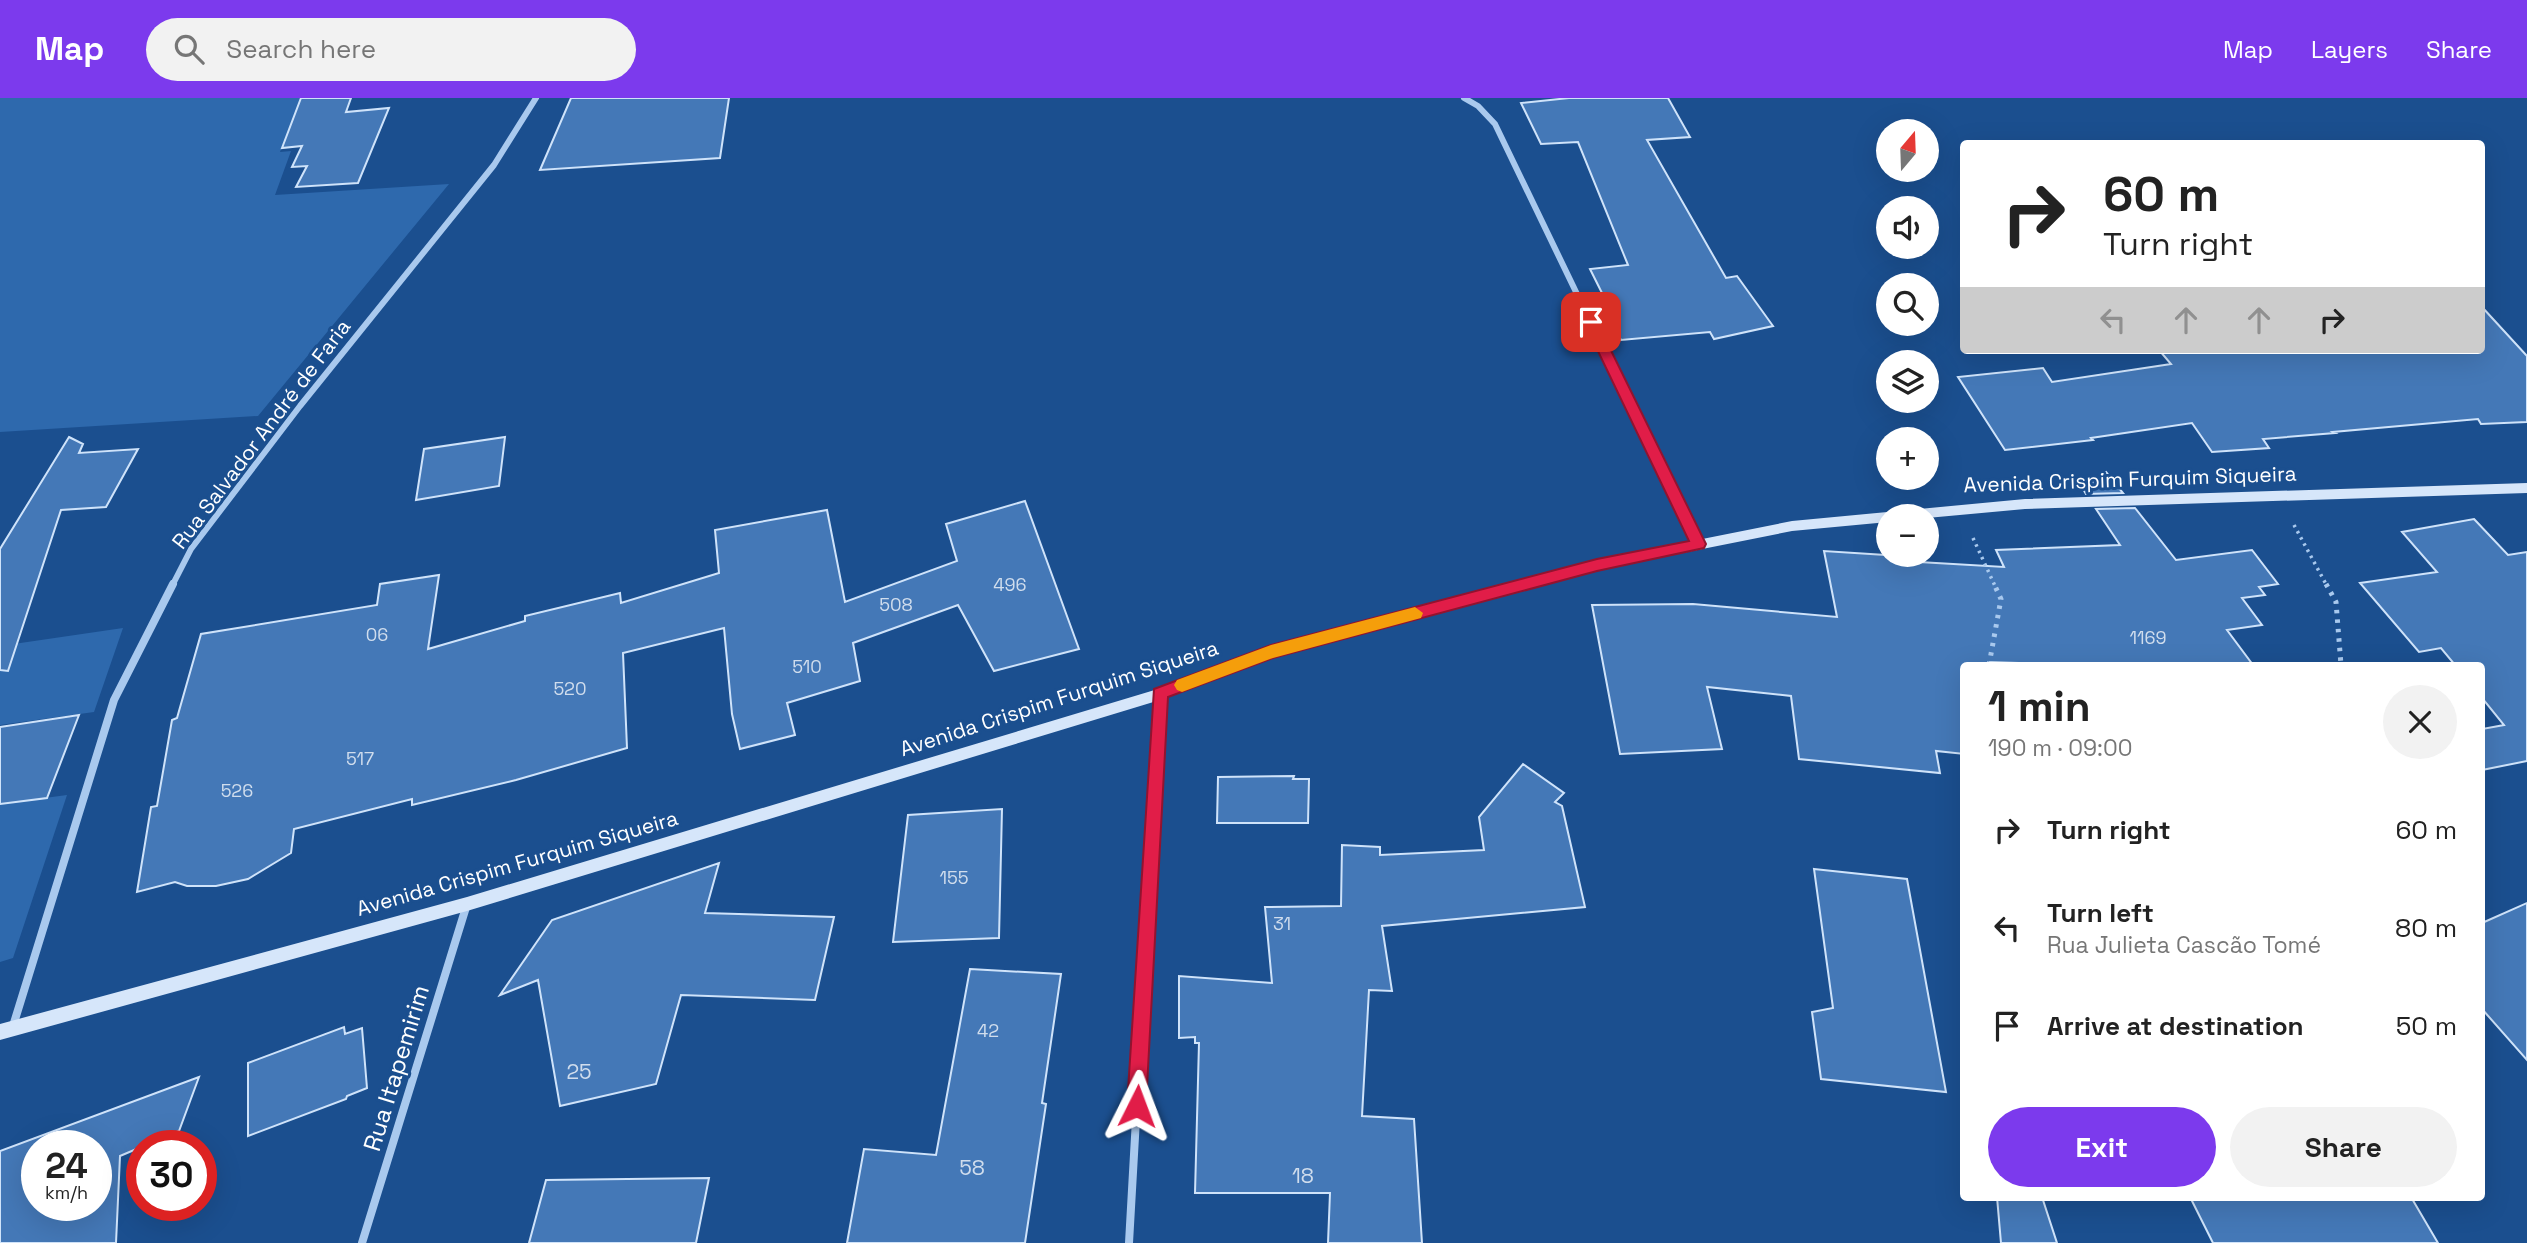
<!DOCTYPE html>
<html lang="en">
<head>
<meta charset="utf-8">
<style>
  :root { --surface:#fff; --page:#f2f2f2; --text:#222; --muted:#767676; --accent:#7c3aed }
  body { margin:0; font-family:"Space Grotesk",sans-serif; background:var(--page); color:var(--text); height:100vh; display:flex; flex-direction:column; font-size:26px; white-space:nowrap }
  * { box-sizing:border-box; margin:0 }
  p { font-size:23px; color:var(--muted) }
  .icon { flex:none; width:38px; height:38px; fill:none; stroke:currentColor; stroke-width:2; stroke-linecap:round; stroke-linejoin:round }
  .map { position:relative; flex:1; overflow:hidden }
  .panel { position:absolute; left:1960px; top:564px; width:525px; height:539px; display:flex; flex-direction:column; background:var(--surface); border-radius:7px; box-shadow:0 7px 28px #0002 }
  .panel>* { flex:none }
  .hud { position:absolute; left:1960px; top:42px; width:525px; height:214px; border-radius:7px; box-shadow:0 7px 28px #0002; background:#fff; color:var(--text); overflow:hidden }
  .needle { width:46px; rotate:19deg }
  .fabs { position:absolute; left:1876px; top:21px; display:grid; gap:14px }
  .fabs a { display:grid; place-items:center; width:63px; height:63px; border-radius:50%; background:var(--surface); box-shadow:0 7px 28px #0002; font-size:35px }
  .speed { position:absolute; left:21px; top:1032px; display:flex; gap:14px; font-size:35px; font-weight:700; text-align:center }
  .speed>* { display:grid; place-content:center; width:91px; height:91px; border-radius:50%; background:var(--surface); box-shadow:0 7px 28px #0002; line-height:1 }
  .speed small { font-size:18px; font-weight:400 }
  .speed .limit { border:10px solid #d22; background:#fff; color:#111 }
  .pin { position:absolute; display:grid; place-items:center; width:60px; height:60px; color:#fff; margin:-30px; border-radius:14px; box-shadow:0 4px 10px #0006 }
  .me { position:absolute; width:77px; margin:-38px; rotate:3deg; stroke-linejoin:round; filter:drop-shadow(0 0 5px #0008) }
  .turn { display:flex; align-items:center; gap:24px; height:147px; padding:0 28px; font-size:32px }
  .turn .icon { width:91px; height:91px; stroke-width:2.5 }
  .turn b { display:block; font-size:49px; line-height:60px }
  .lanes { display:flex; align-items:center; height:66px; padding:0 28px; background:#0003; justify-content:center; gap:35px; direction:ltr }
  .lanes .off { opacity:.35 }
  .round { display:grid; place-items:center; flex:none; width:74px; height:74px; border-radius:37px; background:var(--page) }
  .head { display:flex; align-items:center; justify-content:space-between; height:119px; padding:0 28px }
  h1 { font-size:42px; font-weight:700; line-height:52px }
  .action { display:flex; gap:14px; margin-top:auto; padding:14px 28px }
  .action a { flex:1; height:80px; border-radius:42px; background:var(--accent); color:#fff; font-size:28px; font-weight:700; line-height:80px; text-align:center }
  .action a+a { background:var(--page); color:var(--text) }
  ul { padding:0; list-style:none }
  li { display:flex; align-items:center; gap:21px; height:98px; padding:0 28px }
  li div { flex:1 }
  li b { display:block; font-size:26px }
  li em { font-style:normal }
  header { display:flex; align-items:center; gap:42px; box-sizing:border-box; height:98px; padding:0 35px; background:var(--accent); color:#fff }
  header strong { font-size:33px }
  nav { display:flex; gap:38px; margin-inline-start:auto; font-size:24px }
  .search { width:490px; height:63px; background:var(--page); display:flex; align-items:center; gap:18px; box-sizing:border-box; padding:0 24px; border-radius:38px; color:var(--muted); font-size:26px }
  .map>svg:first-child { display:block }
  .green { fill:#2e69ad }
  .building { fill:#4478b7; stroke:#cfe3fa; stroke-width:2; fill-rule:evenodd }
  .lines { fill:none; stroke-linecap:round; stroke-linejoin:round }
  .path-far1 { stroke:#a9c9ee; stroke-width:3.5; stroke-dasharray:2.5 4.5; stroke-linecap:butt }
  .path { stroke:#a9c9ee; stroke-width:5; stroke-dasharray:3.5 6; stroke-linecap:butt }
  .minor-far1 { stroke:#a9c9ee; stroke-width:6 }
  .minor { stroke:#a9c9ee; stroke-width:8 }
  .secondary { fill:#d6e6fa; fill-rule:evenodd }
  .route { fill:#e11d48; stroke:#92132f; stroke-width:2 }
  .slow { fill:#f59e0b }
  .labels { text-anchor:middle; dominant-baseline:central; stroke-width:6; stroke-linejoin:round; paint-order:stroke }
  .number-label { font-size:18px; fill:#d0dded }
  .street-label { font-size:21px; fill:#fff; stroke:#1b4f8f }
  .near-number-label { font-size:21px; fill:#d0dded }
  .near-street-label { font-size:24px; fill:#fff; stroke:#1b4f8f }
</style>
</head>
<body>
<header>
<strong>Map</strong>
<div class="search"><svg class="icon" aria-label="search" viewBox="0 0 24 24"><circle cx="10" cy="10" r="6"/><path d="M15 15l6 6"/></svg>Search here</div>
<nav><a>Map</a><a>Layers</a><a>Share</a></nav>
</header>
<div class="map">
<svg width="2527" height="1145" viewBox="0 0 2527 1145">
  <rect width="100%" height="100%" fill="#1b4f8f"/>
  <path class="green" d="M0,0H301L280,54L291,53L275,97L449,86L258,318L0,334Z
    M123,530L94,614L0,627V548Z
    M67,697L13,860L0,864V706Z"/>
  <path class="building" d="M301,0H351L346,14L389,10L358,85L296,89L307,68L292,69L302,48L282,50Z
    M571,0H729L720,60L540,72Z
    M1569,0H1668L1690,39L1647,42L1726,180L1737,178L1773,228L1714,241L1710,234L1621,242L1598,199H1604L1590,171L1628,167L1578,44L1541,46L1521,5Z
    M2482,209L2527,258V324L2481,326L2478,321L2333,334L2335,335L2263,341L2269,350L2212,354L2192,325L2091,340L2093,342L2005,352L1958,279L2043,270L2052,284L2171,266L2159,252H2482Z
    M69,339L83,346L79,355L138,351L106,409L61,412L8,573L0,572V451Z
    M505,339L499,388L416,402L424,351Z
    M2106,374L2123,395L2086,396L2083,391Z
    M1025,403L1079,551L994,573L958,507L853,545L860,583L787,605L795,637L740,651L732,616L724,530L623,555L627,650L516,682L412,707V701L294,731L291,755L248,781L216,788H187L175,784L137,794L151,709L157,708L172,622L177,620L201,536L377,507L380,486L439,477L428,551L525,523V518L620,495L621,505L719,475L715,432L827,412L845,504L957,463L946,426Z
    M2135,410L2176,462L2252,452L2278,486L2259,489L2265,497L2242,500L2262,527L2227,532L2253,567H2073L1990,564V567H1964V656L1936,653L1940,675L1799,661L1791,598L1707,589L1722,651L1620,656L1592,507L1693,506L1837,519L1824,453L1901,458L1902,463L2004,469L1996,452L2120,447L2096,411Z
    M2474,421L2508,457L2527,454V663L2482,672V631L2504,627L2482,600V567H2455L2441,550L2419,554L2360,485L2437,474L2402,434Z
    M79,617L47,700L0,706V629Z
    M1523,666L1564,695L1555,704L1562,708L1585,809L1382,828L1392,893L1369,892L1362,1018L1414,1021L1422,1145H1328L1330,1095H1195L1199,945H1195V939L1179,940V878L1272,885L1265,809L1341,808L1342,747L1380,749V757L1484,752L1479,719Z
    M1294,678L1293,681H1309L1308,725H1217L1218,679Z
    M1002,711L999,840L893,844L908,717Z
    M719,765L705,815L834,819L815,902L681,897L656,986L560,1008L538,882L500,897L552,822Z
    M1814,771L1907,781L1946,994L1821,981L1812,914L1833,910Z
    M2527,805V962L2482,911V825Z
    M970,871L1061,876L1042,1005L1046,1006L1025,1145H847L864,1051L936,1057Z
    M344,929L345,936L362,930L367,990L347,998L346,1001L248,1038V965Z
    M199,979L179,1033L120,1058L116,1145H0V1053ZM37,1048H96V1108H37Z
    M709,1080L696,1145H529L546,1082Z
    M1997,1099H2042L2057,1145H2001Z
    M2190,1099H2411L2438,1145H2213Z"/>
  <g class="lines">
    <path class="path-far1" d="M2294,427L2327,488
      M1973,440L1995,488"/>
    <path class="path" d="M2326,486L2336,504L2341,567
      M1989,567L2001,501L1994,486"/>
    <path class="minor-far1" d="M1464,0L1478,8L1495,26L1698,447
      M172,488L191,451L300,308L494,67L536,0"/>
    <path class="minor" d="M13,928L114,602L173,486
      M362,1145L467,806
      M1129,1145L1160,596"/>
    <path class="secondary" d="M2527,385V395L2025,411L1927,420V418H1888V424L1792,433L1597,472L1273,559L1160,602L467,813L0,942V926L467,799L1158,591L1271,548L1597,462L1792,423L2025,401Z"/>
  </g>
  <path class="route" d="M1591,219L1597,224L1706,446L1704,450L1597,473L1273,560L1168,599L1146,1008L1144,1015L1137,1017L1130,1015L1127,1008L1154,591L1271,547L1597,461L1689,443L1584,224Z"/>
  <path class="slow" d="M1415,509L1423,515L1421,520L1273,560L1182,594L1177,592L1174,587L1177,582L1271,547Z"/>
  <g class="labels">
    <g class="number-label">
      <text x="1010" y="486">496</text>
      <text x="896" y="506">508</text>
      <text x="377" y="536">06</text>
      <text x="2148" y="539">1169</text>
      <text x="807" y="568">510</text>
      <text x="570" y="590">520</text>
      <text x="360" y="660">517</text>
      <text x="237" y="692">526</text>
      <text x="954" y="779">155</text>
      <text x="1282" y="825">31</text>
      <text x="988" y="932">42</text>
    </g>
    <g class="street-label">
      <text transform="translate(261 336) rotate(-53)">Rua Salvador André de Faria</text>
      <text transform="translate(2130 381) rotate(-2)">Avenida Crispim Furquim Siqueira</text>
      <text transform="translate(1059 600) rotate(-18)">Avenida Crispim Furquim Siqueira</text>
      <text transform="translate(517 765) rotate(-16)">Avenida Crispim Furquim Siqueira</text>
    </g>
    <g class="near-number-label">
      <text x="579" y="973">25</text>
      <text x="972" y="1069">58</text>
      <text x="1303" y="1077">18</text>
    </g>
    <g class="near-street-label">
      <text transform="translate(396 970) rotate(-73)">Rua Itapemirim</text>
    </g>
  </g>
</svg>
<div class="fabs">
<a><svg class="needle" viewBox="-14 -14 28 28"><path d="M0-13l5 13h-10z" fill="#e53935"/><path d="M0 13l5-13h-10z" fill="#767676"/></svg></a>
<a><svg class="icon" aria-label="sound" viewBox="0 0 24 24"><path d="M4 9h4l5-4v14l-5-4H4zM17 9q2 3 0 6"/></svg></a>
<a><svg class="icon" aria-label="search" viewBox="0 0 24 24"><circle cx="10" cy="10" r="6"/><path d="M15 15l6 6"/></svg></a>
<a><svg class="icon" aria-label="layers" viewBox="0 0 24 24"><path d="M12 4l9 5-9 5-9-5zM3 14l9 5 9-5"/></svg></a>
<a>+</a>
<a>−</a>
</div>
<div class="speed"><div>24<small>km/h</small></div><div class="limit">30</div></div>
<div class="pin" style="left:1591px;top:224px;background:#d93025"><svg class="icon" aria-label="arrive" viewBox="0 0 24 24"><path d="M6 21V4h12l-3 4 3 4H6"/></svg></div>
<svg class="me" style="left:1137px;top:1008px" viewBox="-20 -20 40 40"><path d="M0-17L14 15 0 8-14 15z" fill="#e11d48" stroke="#fff" stroke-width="4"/></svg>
<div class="hud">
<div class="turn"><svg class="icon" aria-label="right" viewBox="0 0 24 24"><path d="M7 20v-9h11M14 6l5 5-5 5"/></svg><div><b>60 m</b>Turn right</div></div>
<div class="lanes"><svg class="icon off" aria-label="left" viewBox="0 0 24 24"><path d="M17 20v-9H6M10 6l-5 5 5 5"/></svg><svg class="icon off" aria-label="ahead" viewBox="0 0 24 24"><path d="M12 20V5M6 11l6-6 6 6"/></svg><svg class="icon off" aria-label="ahead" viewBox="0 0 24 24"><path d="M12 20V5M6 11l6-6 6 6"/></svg><svg class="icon" aria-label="right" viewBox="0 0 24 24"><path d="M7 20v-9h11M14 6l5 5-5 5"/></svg></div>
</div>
<section class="panel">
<div class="head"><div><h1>1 min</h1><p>190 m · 09:00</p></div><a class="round"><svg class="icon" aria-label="close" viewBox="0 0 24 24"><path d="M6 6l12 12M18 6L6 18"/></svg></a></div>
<ul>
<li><svg class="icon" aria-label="right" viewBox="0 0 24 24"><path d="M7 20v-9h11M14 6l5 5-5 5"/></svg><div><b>Turn right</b></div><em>60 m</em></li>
<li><svg class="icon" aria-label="left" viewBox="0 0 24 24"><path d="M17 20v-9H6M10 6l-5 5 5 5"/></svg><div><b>Turn left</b><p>Rua Julieta Cascão Tomé</p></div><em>80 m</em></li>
<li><svg class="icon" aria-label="arrive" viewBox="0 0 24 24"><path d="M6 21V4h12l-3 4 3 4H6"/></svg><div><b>Arrive at destination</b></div><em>50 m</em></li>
</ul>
<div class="action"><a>Exit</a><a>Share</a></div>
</section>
</div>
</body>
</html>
